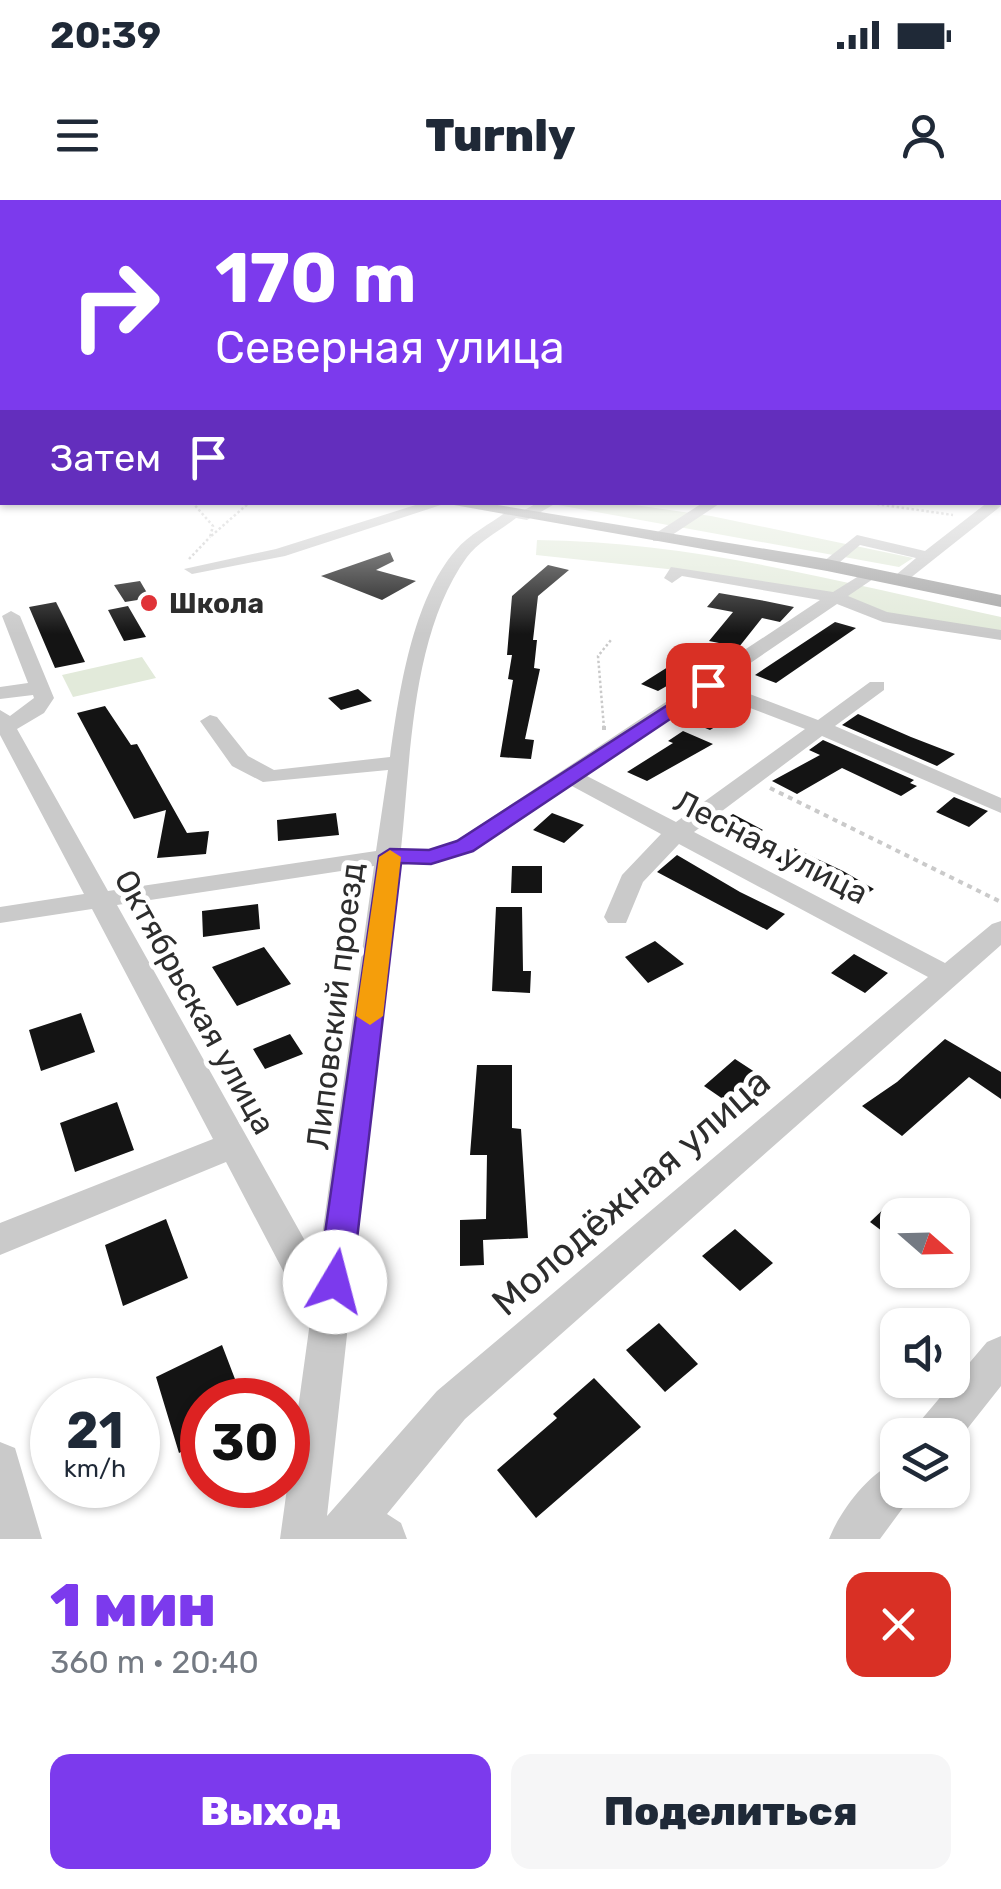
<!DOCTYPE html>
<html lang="ru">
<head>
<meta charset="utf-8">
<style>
  :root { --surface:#fff; --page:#f6f6f7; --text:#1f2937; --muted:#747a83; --accent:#7c3aed }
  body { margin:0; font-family:Rubik,sans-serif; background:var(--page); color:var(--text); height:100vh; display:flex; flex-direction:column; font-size:38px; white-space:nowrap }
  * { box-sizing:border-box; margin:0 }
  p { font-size:32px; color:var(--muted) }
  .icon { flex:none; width:55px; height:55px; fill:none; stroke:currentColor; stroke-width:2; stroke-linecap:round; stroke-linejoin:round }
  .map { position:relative; height:1339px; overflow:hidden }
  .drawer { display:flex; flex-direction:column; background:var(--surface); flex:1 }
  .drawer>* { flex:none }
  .top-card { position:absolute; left:0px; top:0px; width:1002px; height:305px; box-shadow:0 2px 8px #0004; background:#7c3aed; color:#fff; overflow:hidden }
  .needle { width:65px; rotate:110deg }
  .tools { position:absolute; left:880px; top:998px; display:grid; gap:20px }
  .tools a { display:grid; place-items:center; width:90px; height:90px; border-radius:20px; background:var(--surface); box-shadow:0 2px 8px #0004; font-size:50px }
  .speed { position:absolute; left:30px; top:1178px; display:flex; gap:20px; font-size:50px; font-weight:700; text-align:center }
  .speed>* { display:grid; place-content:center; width:130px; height:130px; border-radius:50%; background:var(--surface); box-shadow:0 2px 8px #0004; line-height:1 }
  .speed small { font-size:25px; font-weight:400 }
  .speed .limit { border:15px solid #d22; background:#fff; color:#111 }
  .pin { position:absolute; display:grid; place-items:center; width:85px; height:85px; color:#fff; margin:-42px; border-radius:20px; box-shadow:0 5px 15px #0006 }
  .me { position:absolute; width:110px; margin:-55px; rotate:8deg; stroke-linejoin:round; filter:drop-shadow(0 0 8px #0008) }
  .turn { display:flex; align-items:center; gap:35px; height:210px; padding:0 50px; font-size:45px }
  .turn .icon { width:130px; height:130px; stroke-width:2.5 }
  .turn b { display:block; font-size:70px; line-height:85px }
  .then { display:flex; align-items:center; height:95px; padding:0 50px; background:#0003; gap:20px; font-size:38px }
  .round { display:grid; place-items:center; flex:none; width:105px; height:105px; border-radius:20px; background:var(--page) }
  .head { display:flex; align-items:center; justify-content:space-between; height:170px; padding:0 50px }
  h1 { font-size:60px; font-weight:800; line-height:75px; color:var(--accent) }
  .button { display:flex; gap:20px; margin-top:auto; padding:20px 50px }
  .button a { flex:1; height:115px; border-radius:20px; background:var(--accent); color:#fff; font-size:40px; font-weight:800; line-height:115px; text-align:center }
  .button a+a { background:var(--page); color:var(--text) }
  .status { display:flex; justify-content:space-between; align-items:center; height:70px; padding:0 50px; background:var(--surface); direction:ltr }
  .status svg { height:28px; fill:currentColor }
  header { display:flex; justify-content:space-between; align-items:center; height:130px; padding:0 50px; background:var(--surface); font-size:45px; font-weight:800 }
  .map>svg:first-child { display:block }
  .green { fill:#e2eada }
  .building { fill:#141414 }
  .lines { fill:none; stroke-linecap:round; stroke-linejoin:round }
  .path-far1 { stroke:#cacaca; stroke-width:2.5; stroke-dasharray:2.5 2.5; stroke-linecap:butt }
  .path { stroke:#cacaca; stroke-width:4; stroke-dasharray:5 5; stroke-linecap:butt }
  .minor { fill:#cacaca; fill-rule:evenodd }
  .major { fill:#a5a5a5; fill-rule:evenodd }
  .route { fill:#7c3aed; stroke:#51269a; stroke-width:2.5 }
  .slow { fill:#f59e0b }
  .poi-dot { fill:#e03338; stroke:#fff; stroke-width:4 }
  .labels { text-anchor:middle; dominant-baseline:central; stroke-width:10; stroke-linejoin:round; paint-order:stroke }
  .far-poi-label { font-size:28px; font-weight:bold; fill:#2d2d2d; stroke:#fff; text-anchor:start }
  .street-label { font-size:32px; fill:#2d2d2d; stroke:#fff }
  .near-street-label { font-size:38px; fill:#2d2d2d; stroke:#fff }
</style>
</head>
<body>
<div class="status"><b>20:39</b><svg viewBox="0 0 49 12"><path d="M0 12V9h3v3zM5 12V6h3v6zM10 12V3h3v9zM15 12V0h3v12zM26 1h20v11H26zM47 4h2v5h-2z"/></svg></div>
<header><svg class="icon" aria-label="menu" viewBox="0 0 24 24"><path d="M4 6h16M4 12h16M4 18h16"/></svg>Turnly<svg class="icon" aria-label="person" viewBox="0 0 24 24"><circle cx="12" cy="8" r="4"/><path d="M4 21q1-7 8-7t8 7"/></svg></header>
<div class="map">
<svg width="1001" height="1339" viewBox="0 0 1001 1339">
  <rect width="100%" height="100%" fill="#fff"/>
  <path class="green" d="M621,303L711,316L913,358L899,367L558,305Z
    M537,340C692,341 849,384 1001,417V435L883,417L835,397L677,370L536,355Z
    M142,457L156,478L73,497L62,475Z"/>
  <path class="building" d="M390,352L394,361L376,370L416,381L382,400L321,376Z
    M548,365L569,370L538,396L533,440H537L534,468L540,469L525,539L534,540L531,559L500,557L513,480L508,479L512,455H507L512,396Z
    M140,381L150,398L125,402L114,385Z
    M719,393L765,401L794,407L780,422L762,418L739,447L709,441L733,412L707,407Z
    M56,402L65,420L85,462L55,468L29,407Z
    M128,406L146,437L124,441L108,410Z
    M835,422L856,428L776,483L755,475Z
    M679,460L700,467L658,491L641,484Z
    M358,489L372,501L341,510L328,498Z
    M713,505L736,514L710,530L688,521Z
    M105,506L131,545L137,544L187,633L209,631L206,654L157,658L166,610L134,619L77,513Z
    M858,514L911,537L955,554L937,566L842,525Z
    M683,531L713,544L647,581L627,572L673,543L668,541Z
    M823,540L914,580L910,583L917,586L901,596L842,568L797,594L772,581L820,555L809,550Z
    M954,597L988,611L969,627L936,612Z
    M336,613L339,635L278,641L277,620Z
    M552,613L584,625L564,643L533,630Z
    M733,614L763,630L744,642L713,627Z
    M794,648L843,671L874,689L856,701L775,660Z
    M677,655L740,692L785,714L767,730L657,672Z
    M512,666H542V693H511Z
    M258,704L260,729L203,737L202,711Z
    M496,707H522L523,771H531L530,793L492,791Z
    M655,741L684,764L648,783L625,757Z
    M264,747L291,784L237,806L212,767Z
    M854,754L888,773L865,793L831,773Z
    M81,813L95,852L41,871L29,830Z
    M290,834L303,854L265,869L253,849Z
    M945,839L1001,872V899L969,877L902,936L862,906L897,882Z
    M735,859L767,880L736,908L704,886Z
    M477,865H512V928L521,929L528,1038L483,1040L484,1065L460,1066V1020L486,1019L487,955H470Z
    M117,902L134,950L75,972L60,923Z
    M890,1003L898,1009V1043L870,1022Z
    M166,1019L188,1078L123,1106L105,1045Z
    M735,1029L773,1063L740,1091L702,1056Z
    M659,1123L698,1164L665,1192L626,1150Z
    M222,1145L243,1200H202V1241L179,1253L156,1177Z
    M594,1178L641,1227L536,1318L497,1270L557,1218L553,1214Z"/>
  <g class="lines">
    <path class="path-far1" d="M192,302L213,326L210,337L250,302
      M862,302L953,315
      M189,359L210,337
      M604,528L598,456L611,440"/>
    <path class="path" d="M604,526V530
      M770,588L1001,702"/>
    <path class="minor" d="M1001,299V306L904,383L890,380L916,358L860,345L833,368L819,365L857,335L925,351L988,302H1000Z
      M425,302H450L285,356L192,374L184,369L276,349Z
      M539,302H558L527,320L516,318C501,330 478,342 467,357C411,434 411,557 401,649L429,650L456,641L820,400L682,376L672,383L664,378L671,367L833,392L870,369L878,374L876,377L848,396L887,412L1001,430V440L883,422L837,404L721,483L818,520L870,482H884V490L835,526L1001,598V613L822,536L694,632L945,763L992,724L1001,721V745L465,1219L387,1314L401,1323L407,1339H280L310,1122L226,962L0,1055V1023L213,939L92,709L0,723V707L84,694L0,535V510L10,516L34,498L33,495L0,499V487L28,483L2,416L11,411L20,416L54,498L44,513L17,529L108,691L376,651L388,570L263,582L232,566L200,521L210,515L217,517L248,556L274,570L390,557C399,493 412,400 456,350C468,335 490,324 506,312L517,314ZM708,492L805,529L676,622L585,575ZM570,585L661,634L622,675L604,717L608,723H626L643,682L679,644L928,777L437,1191L327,1316L399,664C471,665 514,624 570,585ZM374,666L318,1064L117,705Z
      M704,302H722L663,341H653V335Z
      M1001,1136V1186L952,1248V1235H915L921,1220L987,1142Z
      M0,1242L15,1248L42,1339H0Z
      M898,1261V1290H916L880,1339H829C840,1311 869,1272 898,1261Z"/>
    <path class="major" d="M437,302H479L827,359L1001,395V407L827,371Z"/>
  </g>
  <linearGradient id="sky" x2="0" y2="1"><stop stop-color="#9bc4e9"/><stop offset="0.57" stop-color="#fff"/><stop offset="1" stop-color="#fff" stop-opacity="0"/></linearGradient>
  <rect width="1001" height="434" fill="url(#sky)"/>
  <path class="route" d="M708,479L717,485L715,489L473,651L431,664L401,663L352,1082L347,1093L335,1097L323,1093L318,1082L379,656L390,649L429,650L457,641Z"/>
  <path class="slow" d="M390,650L401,657L383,816L370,825L356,816L379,657Z"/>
  <circle class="poi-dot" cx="149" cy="403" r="10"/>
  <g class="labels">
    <g class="far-poi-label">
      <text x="169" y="403">Школа</text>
    </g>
    <g class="street-label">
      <text transform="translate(771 647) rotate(27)">Лесная улица</text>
      <text transform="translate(195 802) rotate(61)">Октябрьская улица</text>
      <text transform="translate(335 806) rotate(-83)">Липовский проезд</text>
    </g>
    <g class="near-street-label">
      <text transform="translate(631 992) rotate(-41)">Молодёжная улица</text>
    </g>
  </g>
</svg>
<div class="tools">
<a><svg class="needle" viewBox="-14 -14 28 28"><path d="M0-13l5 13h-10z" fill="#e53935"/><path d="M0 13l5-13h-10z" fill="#747a83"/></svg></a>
<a><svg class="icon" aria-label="sound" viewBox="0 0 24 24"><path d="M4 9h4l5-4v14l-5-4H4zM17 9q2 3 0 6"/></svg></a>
<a><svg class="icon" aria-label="layers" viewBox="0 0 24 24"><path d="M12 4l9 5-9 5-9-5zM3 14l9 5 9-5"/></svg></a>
</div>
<div class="speed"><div>21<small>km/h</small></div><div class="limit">30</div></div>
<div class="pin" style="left:708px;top:485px;background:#d93025"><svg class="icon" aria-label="arrive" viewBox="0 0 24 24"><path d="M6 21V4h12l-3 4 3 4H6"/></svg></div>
<svg class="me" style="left:335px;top:1082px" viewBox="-20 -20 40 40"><circle r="19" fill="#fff"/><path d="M0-13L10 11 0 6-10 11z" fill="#7c3aed"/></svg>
<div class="top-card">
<div class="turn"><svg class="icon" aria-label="right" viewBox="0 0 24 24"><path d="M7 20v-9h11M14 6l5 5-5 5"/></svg><div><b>170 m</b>Северная улица</div></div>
<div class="then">Затем<svg class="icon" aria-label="arrive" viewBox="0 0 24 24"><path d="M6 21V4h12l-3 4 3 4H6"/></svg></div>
</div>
</div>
<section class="drawer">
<div class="head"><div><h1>1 мин</h1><p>360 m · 20:40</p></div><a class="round" style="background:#d93025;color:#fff"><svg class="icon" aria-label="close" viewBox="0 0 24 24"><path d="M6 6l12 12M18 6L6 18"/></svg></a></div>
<div class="button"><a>Выход</a><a>Поделиться</a></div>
</section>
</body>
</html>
